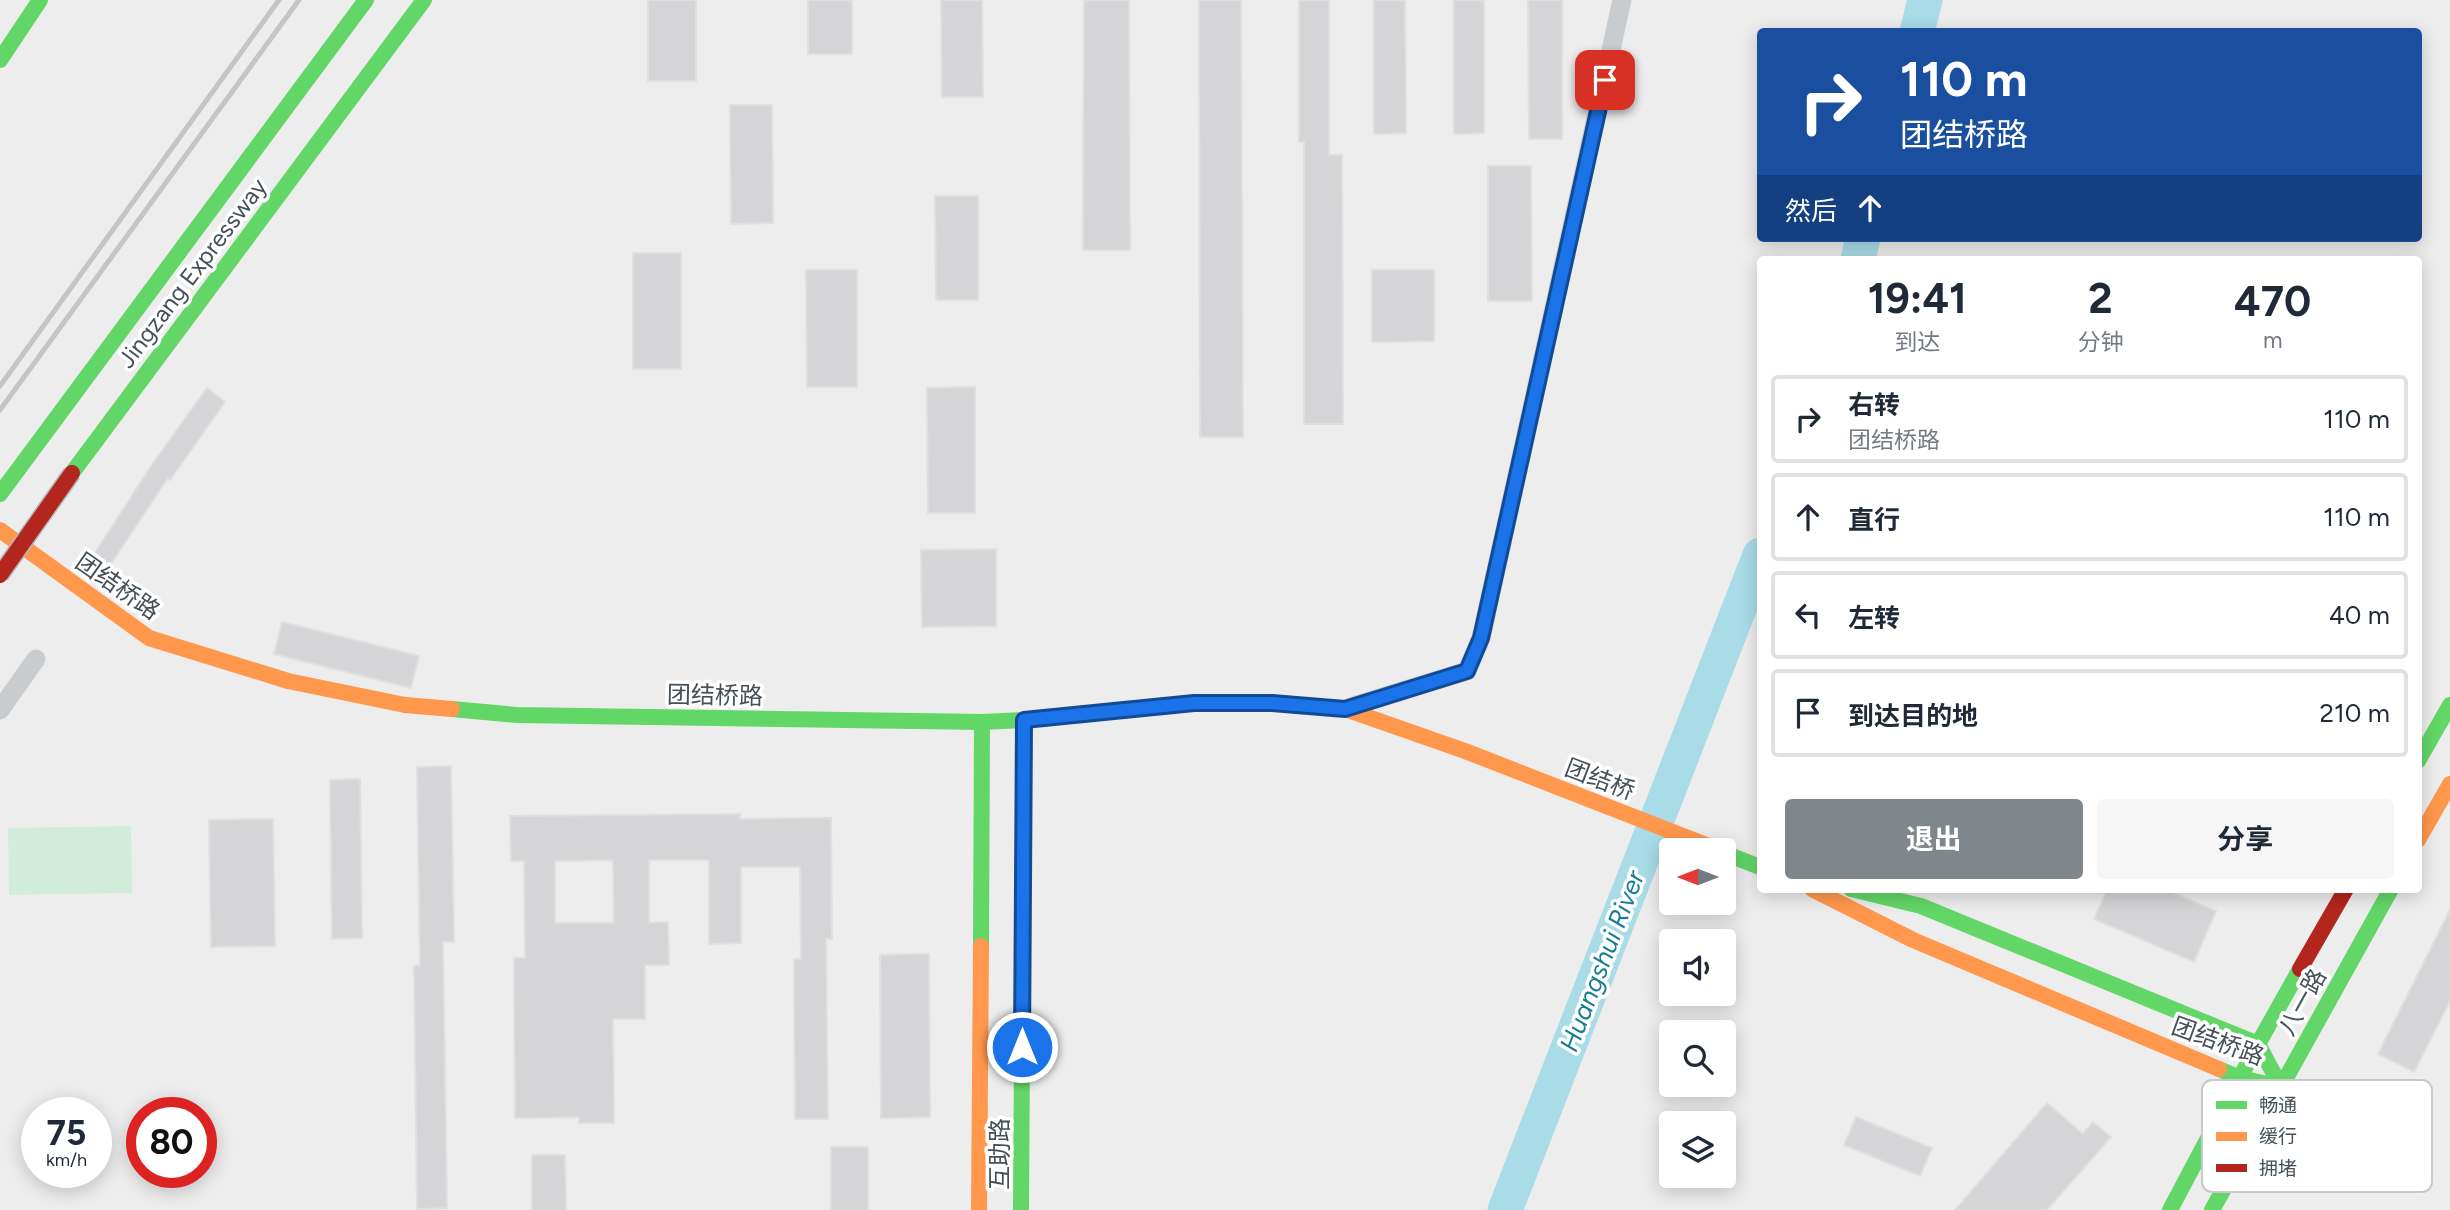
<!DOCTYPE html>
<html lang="zh">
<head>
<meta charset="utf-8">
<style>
  :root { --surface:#fff; --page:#f6f6f7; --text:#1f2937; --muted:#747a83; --line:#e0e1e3; --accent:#80878c }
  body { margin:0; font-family:Figtree,"Noto Sans SC",sans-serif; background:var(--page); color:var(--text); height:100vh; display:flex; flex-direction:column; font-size:26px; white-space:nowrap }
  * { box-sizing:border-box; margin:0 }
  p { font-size:23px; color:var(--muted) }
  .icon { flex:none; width:38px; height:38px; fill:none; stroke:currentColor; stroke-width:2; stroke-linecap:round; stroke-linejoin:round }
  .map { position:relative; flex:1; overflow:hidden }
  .sheet { position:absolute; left:1757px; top:256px; width:665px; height:637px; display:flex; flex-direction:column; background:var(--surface); border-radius:7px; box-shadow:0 4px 18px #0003 }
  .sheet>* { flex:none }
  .hud { position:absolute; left:1757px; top:28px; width:665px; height:214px; border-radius:7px; box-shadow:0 4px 18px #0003; background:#1a4fa0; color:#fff; overflow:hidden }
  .needle { width:46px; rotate:270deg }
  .fabs { position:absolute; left:1659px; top:838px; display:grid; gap:14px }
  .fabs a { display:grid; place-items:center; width:77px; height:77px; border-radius:7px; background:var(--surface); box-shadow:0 4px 18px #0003; font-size:35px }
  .speed { position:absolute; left:21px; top:1097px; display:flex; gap:14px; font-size:35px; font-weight:700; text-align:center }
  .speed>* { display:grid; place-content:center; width:91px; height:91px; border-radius:50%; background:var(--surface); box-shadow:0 4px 18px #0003; line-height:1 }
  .speed small { font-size:18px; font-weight:400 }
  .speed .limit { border:10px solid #d22; background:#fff; color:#111 }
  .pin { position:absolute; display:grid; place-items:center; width:60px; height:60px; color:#fff; margin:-30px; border-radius:14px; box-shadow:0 4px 10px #0006 }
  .me { position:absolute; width:77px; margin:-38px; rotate:0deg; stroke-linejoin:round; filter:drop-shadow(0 0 5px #0008) }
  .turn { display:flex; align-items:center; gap:24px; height:147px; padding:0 28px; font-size:32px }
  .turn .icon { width:91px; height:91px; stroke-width:2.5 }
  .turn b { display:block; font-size:49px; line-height:60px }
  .then { display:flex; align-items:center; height:66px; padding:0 28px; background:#0003; gap:14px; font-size:26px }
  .eta { display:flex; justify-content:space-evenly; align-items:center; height:119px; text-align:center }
  .eta b { font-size:42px; font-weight:700; line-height:49px }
  .primary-button { display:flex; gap:14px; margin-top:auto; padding:14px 28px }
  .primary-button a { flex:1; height:80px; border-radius:7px; background:var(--accent); color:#fff; font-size:28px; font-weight:700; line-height:80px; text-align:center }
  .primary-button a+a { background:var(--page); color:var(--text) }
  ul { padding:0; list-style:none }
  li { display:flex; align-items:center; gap:21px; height:88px; margin:0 14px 10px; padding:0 14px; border:4px solid var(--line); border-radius:7px }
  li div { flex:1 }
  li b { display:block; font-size:26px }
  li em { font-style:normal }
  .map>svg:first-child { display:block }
  .green { fill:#d2ecdb }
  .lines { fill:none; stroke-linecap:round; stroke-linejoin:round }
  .river { stroke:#a9dce7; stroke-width:35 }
  .building { fill:#d5d5d7; stroke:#dfdfe0; stroke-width:2; fill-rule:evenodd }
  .street { stroke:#c9ccce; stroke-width:19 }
  .fast { stroke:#63d668; stroke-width:16 }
  .slow { stroke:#ff974d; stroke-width:16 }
  .jam { stroke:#b3261e; stroke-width:16 }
  .rail { stroke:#c3c5c7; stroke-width:5 }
  .jam-bridge-casing { stroke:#b3b7bc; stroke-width:19; stroke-linecap:butt }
  .jam-bridge { stroke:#b3261e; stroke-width:16 }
  .route-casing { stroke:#114b97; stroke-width:18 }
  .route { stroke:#1a73e8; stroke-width:12 }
  .labels { text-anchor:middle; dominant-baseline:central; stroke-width:7; stroke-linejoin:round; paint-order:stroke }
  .street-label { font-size:24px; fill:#455058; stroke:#fff }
  .water-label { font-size:26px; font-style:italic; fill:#157d95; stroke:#fff }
  .key { fill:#fff; stroke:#c7cacd; stroke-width:2 }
  .key-label { font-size:19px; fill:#455058 }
</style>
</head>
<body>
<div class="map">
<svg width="2450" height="1210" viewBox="0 0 2450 1210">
  <rect width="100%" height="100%" fill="#eeeded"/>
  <path class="green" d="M131,826L132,893L9,895L8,828Z"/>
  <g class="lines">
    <path class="river" d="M1917,32L1925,0
      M1858,259L1863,238
      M1505,1210L1760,555"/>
  </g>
  <path class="building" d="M648,0H696V81H648Z
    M808,0H852V54H808Z
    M941,0H982L983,97H942Z
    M1084,0H1129L1130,250H1083Z
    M1199,0H1241L1243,437H1200Z
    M1299,0H1329V155H1342L1343,424H1304V142H1299Z
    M1374,0H1405L1406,133L1374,134Z
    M1454,0H1484V133L1454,134Z
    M1528,0H1562V139H1529Z
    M730,105H772L773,223L731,224Z
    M1488,166H1531L1532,301H1488Z
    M935,196H978V300H936Z
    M633,253H681V369H633Z
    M806,270H857V387H807Z
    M1372,270H1434V341L1372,342Z
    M975,387V513H928L927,388Z
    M207,388L225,402L170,480L168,478L109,567L93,556L151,466Z
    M996,549V626L922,627L921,550Z
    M282,622L419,656L411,688L274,654Z
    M451,766L454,942H443L447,1208L417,1209L414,966H420L417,767Z
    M360,779L362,938L332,939L330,780Z
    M740,814V819L831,818L832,939H826L828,1119H795L794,959H801L800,867H741V943L709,944V860H649V923L668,922L669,965H645V1019H613L614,1123H579V1117L515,1118L514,958H525L524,861H511L510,816ZM613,860L614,923H555V861Z
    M273,819L275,946L211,947L209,820Z
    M2107,889H2164L2216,911L2194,962L2094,919Z
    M2450,910V1001L2414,1072L2378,1054Z
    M929,954L930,1117L881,1118L880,955Z
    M2047,1103L2083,1134L2093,1122L2111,1137L2047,1210H1955Z
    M1856,1117L1932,1148L1920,1176L1844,1145Z
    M831,1147H868V1210H831Z
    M532,1155H565L566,1210H532Z"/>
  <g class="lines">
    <path class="street" d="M1350,707L1467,671L1481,638L1622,0
      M0,710L36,659"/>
    <path class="fast" d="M0,60L40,0
      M72,473L424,0
      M0,494L366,0
      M452,709L517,715L982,722
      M2418,761L2450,705
      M1724,853L1760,867
      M1851,889L1921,906L2258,1044L2300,969
      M981,946L982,722L1024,720L1194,703H1272L1330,708
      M2219,1069L2240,1078L2281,1087L2391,889
      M1021,1210L1024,720
      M2170,1210L2251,1057
      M2212,1210L2281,1087L2258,1044"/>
    <path class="slow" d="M0,530L149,638L288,681L405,705L452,709
      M1330,708L1345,709L1465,751L1719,850
      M2418,840L2450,784
      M1812,889L1913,940L2219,1069
      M979,1210L981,946"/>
    <path class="jam" d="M2300,969L2346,889"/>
    <path class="rail" d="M0,386L279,0
      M0,410L299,0"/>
    <defs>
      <path id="jam-bridge" d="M0,575L72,473"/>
    </defs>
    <use href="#jam-bridge" class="jam-bridge-casing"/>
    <use href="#jam-bridge" class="jam-bridge"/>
  </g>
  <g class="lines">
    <defs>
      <path id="route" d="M1022,1047L1024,720L1194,703H1272L1345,709L1467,671L1481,638L1605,80"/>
    </defs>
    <use href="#route" class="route-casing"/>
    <use href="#route" class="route"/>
  </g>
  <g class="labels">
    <g class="street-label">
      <text transform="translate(192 273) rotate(-53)">Jingzang Expressway</text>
      <text transform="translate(118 586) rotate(35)">团结桥路</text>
      <text transform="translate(715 695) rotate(1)">团结桥路</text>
      <text transform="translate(1600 779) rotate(21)">团结桥</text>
      <text transform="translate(2302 1002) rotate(-61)">八一路</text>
      <text transform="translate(2218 1041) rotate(20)">团结桥路</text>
      <text transform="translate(999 1154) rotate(-90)">互助路</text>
    </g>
    <g class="water-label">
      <text transform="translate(1602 961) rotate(-69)">Huangshui River</text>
    </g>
  </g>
  <rect x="2202" y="1080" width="230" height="112" rx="10" class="key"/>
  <rect x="2216" y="1101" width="31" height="8" fill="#63d668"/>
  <rect x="2216" y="1132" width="31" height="9" fill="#ff974d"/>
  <rect x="2216" y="1164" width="31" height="8" fill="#b3261e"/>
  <g class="key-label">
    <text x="2259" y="1112">畅通</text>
    <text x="2259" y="1143">缓行</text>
    <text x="2259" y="1175">拥堵</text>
  </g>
</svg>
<div class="fabs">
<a><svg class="needle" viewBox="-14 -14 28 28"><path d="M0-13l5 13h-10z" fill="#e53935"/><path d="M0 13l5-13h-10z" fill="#747a83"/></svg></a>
<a><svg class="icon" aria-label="sound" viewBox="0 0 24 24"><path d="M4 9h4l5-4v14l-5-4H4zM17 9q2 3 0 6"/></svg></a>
<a><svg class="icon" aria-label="search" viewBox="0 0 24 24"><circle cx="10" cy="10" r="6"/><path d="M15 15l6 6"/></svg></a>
<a><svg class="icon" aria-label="layers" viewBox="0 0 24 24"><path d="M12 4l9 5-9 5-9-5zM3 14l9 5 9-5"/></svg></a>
</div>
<div class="speed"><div>75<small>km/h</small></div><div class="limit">80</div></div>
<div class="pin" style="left:1605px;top:80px;background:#d93025"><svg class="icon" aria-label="arrive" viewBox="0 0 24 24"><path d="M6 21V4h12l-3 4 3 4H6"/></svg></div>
<svg class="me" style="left:1022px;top:1047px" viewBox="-20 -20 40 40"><circle r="17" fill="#1a73e8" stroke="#fff" stroke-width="3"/><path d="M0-11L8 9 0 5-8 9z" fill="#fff"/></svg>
<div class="hud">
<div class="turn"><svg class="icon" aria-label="right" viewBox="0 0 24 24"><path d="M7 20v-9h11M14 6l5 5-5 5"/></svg><div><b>110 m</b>团结桥路</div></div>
<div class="then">然后<svg class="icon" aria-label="ahead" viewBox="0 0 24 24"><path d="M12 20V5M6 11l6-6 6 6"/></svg></div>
</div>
<section class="sheet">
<div class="eta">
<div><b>19:41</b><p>到达</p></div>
<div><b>2</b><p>分钟</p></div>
<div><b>470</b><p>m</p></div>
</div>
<ul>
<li><svg class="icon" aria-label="right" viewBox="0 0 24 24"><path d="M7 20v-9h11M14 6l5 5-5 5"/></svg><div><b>右转</b><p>团结桥路</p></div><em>110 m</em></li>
<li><svg class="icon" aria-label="ahead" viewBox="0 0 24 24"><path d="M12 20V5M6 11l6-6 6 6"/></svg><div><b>直行</b></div><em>110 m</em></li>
<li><svg class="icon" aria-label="left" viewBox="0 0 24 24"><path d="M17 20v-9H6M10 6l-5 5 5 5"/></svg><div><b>左转</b></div><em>40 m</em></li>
<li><svg class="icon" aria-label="arrive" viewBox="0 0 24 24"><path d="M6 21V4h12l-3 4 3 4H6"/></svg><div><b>到达目的地</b></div><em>210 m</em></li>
</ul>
<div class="primary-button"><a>退出</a><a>分享</a></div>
</section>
</div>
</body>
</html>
